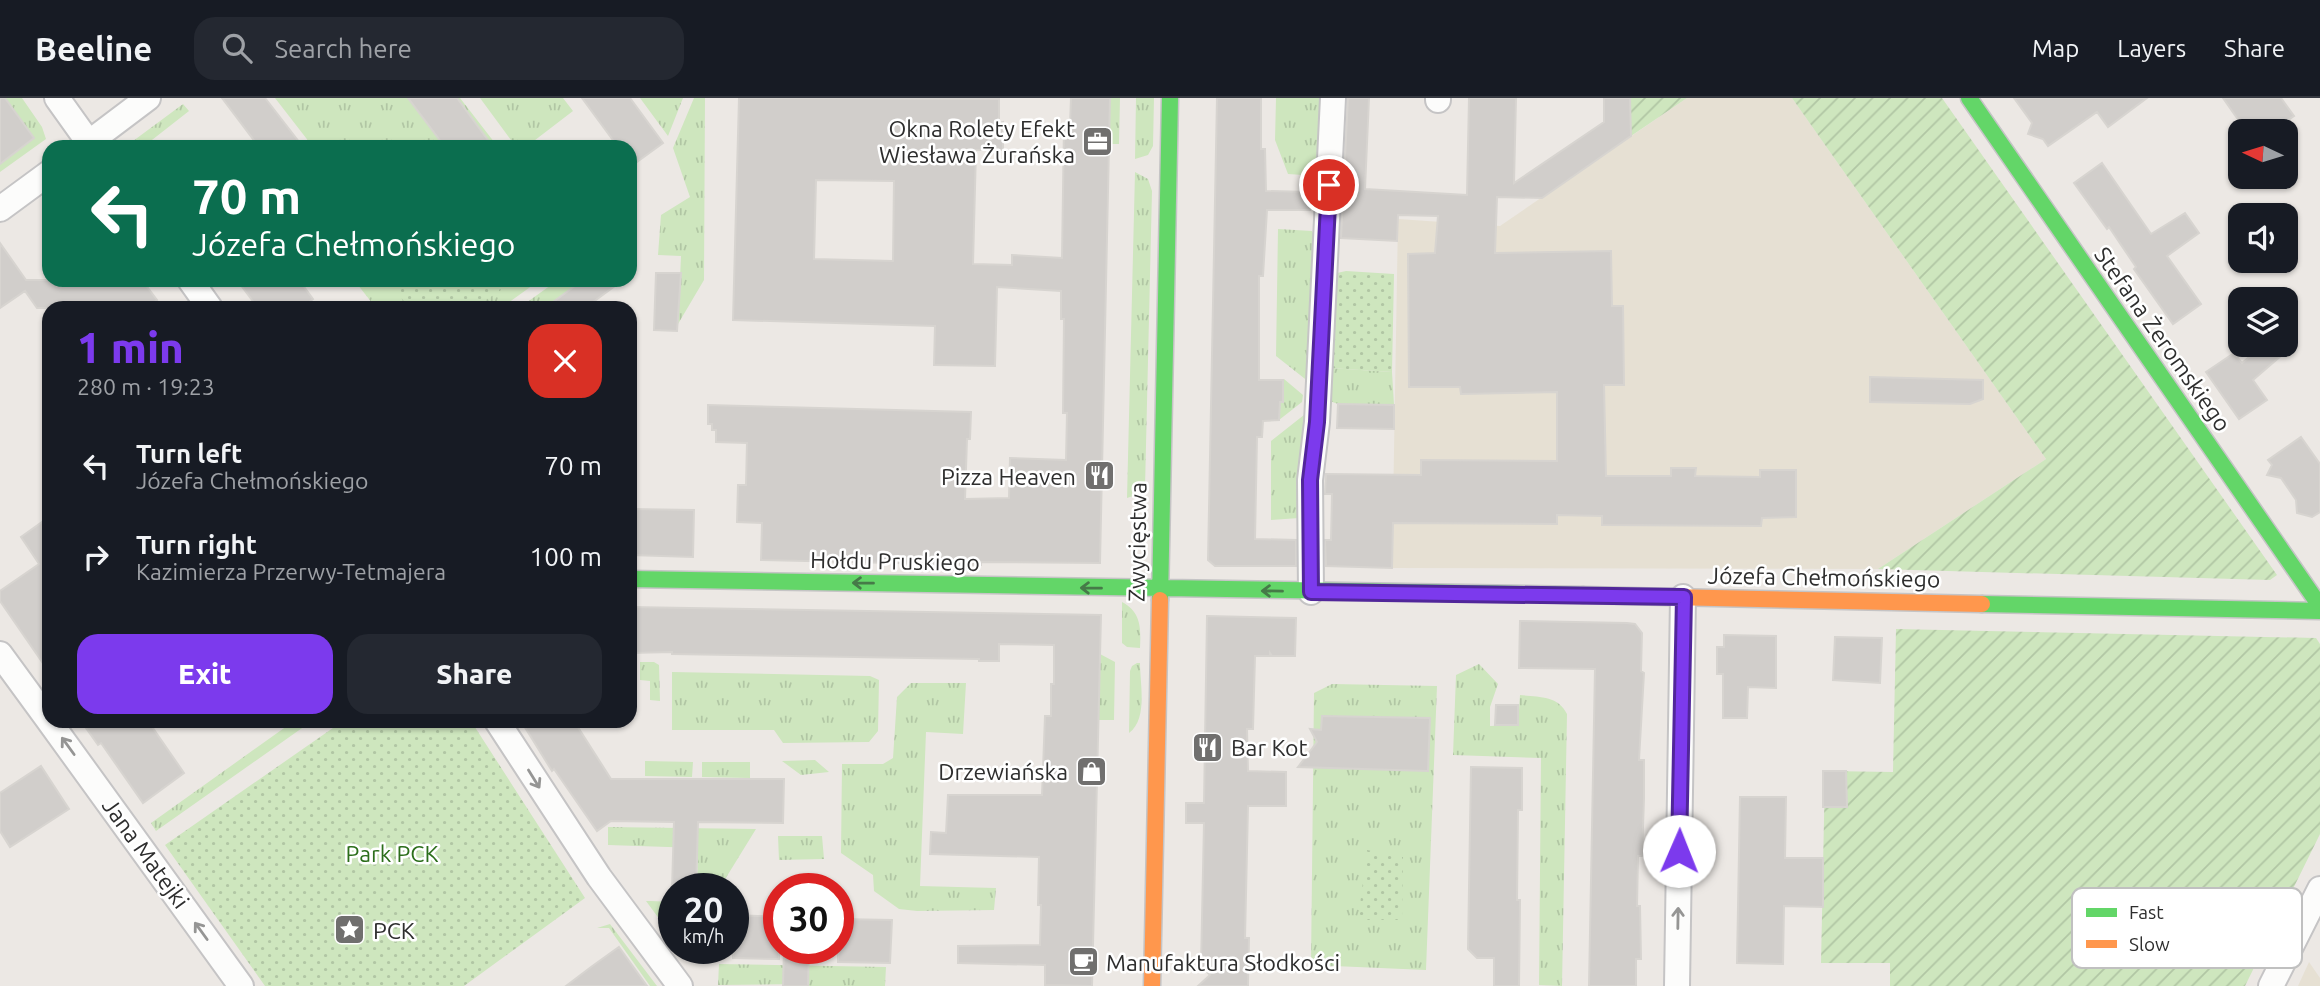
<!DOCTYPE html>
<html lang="en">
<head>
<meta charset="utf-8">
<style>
  :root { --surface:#171b24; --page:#242831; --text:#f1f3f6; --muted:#9ea1a6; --line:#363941; --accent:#7c3aed }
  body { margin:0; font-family:Ubuntu,sans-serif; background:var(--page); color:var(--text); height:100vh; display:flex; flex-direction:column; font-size:26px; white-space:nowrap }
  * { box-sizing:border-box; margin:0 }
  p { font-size:23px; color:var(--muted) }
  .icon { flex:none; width:38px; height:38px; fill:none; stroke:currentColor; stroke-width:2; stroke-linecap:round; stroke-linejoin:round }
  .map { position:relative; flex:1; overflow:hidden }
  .details { position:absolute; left:42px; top:203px; width:595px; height:427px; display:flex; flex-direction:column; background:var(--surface); border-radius:21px; box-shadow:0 2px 5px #0004 }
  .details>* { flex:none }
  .banner { position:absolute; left:42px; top:42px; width:595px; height:147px; border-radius:21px; box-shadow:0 2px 5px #0004; background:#0b6e4f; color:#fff; overflow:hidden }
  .needle { width:46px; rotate:274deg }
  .controls { position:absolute; left:2228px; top:21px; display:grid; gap:14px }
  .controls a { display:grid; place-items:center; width:70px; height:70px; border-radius:14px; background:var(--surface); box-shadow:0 2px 5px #0004; font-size:35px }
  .speed { position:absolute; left:658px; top:775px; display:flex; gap:14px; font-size:35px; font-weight:700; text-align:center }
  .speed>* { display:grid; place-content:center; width:91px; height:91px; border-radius:50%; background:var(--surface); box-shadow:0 2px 5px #0004; line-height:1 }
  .speed small { font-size:18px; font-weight:400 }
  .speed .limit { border:10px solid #d22; background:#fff; color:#111 }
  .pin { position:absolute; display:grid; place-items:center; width:60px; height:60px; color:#fff; margin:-30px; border:4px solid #fff; border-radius:50%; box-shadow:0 2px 7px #0007 }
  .me { position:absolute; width:77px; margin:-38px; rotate:1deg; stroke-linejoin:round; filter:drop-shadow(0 0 5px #0008) }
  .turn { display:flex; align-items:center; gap:24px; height:147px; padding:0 35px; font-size:32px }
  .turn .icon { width:91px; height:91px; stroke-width:2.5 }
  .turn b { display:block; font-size:49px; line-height:60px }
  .round { display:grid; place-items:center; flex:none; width:74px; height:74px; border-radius:21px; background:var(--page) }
  .summary { display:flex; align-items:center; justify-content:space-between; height:119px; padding:0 35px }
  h1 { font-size:42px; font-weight:800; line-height:52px; color:var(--accent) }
  .cta { display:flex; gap:14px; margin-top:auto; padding:14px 35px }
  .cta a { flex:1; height:80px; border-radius:21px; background:var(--accent); color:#fff; font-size:28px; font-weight:800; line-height:80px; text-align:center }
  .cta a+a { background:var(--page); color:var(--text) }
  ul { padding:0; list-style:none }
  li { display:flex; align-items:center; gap:21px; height:91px; padding:0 35px }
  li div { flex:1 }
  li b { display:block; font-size:26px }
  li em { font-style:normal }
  header { display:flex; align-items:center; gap:42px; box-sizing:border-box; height:98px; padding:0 35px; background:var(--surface); border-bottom:2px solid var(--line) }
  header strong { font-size:33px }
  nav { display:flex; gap:38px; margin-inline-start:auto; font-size:24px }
  .search { width:490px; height:63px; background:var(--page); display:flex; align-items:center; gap:18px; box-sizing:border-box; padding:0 24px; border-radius:21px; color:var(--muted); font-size:26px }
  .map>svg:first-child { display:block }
  .education { fill:#e6e0d3 }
  .grass { fill:url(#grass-tufts) }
  .park { fill:url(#park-dots) }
  .garden { fill:url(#garden-furrows) }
  .building { fill:#d1cecb; stroke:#d7d4d0; stroke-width:2; fill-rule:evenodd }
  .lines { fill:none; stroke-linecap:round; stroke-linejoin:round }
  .street-casing { stroke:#c5c4c5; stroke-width:28 }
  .fast-casing { stroke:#c5c4c5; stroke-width:19 }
  .slow-casing { stroke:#c5c4c5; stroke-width:19 }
  .street { stroke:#fcfcfb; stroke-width:24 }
  .fast { stroke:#63d668; stroke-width:16 }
  .slow { stroke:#ff974d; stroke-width:16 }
  .oneway { stroke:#467a48 }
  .oneway2 { stroke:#959594 }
  .route-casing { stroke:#51269a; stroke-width:18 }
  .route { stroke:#7c3aed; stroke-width:12 }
  .labels { text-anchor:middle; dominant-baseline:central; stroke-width:5; stroke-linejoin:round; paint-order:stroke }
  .poi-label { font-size:23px; fill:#2e2e2e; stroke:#fff; text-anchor:end }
  .street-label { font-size:23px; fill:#2e2e2e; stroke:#fff }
  .park-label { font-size:23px; fill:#2c6e1b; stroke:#fff }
  .key { fill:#fff; stroke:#c0c0c0; stroke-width:2 }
  .key-label { font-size:19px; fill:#2e2e2e }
</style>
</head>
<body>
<header>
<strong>Beeline</strong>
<div class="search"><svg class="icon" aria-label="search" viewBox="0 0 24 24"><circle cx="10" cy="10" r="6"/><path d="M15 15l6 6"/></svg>Search here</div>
<nav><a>Map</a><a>Layers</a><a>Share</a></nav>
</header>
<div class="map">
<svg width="2320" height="888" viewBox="0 0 2320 888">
  <defs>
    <pattern id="grass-tufts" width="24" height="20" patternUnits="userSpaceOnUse" patternTransform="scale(1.75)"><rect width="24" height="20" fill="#cee6be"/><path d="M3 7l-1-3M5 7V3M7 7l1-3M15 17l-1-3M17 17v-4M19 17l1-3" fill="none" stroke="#b1c6a4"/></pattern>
    <pattern id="park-dots" width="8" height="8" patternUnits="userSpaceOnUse" patternTransform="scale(1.75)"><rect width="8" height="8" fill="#cee6be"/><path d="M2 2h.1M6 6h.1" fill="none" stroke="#b1c6a4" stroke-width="1.8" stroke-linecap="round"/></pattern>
    <pattern id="garden-furrows" width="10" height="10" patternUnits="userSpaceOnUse" patternTransform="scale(1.75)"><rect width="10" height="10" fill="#cee6be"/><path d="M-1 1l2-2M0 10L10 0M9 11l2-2" fill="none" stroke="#b1c6a4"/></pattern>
  </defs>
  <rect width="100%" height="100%" fill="#ece8e4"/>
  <path class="education" d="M1687,0H1792L2046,361L1878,471L1392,470L1398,121L1500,128Z
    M2309,864L2320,880V888H2298Z"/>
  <path class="grass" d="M0,0H22L42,29L46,41L0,74Z
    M275,0H460L498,49H313Z
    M480,0H563L573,13L526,49H516Z
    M640,0H683L668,38Z
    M694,0H705L704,182L678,226L681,158L658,157L661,117L690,99L673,50Z
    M1110,0H1120L1119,46H1109Z
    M1136,0H1154L1153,48L1148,57L1135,61Z
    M1276,0H1324L1318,78L1288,76L1275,42Z
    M183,6L189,13L143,49H125Z
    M1135,74L1148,81L1152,93L1145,390L1139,396L1127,400Z
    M1278,131L1312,133L1318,145L1314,288L1276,258Z
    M354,182H540L501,210H376Z
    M558,182H582L544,210H519Z
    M1329,270L1392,274L1394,307L1338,306L1327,302Z
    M1284,281L1303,297L1302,304L1279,322L1280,304H1283Z
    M1309,313L1299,420L1271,422V343Z
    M1122,504C1141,514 1141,530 1140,550L1127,549L1122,545Z
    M1100,556L1115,564L1114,622H1098Z
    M640,564H654L659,567L660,603L650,602V583L640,582Z
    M1137,565H1140C1140,586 1148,621 1129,635L1130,573L1132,568Z
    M1479,566L1498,586L1490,609V628L1518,627L1520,597C1538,599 1558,597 1567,616L1562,888L1539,887L1541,660L1453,657L1456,577Z
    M672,574L870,578L879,582L878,633L869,644L783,645L774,632H672Z
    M911,585H966L963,636L926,634L920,788L996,790L994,812L917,813L899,811L874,793L873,777L841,755L842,666H883L893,660L897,599Z
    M1332,586L1437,588L1426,872L1311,867L1314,595Z
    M294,623H312L156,733L151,725Z
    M815,662L829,674L801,677L782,663Z
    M645,663L693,664L692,679L645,678Z
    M702,664H750V680L702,679Z
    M608,729L756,731L719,791H697L698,750L608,747Z
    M778,738H822L824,761L779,762Z
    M651,803L674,804V841L646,803Z
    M610,826L657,888H650L609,830H597Z
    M719,866L886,869L885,888H806V886L718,887Z"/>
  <path class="park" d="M1346,173L1394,176L1392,274L1329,270L1333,182L1337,175Z
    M388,182H494L501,192L474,210H409Z
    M343,623H471L585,800L464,888H265L165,747Z
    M1367,752L1403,759L1402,822H1358Z"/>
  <path class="garden" d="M1630,0H1687L1631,38Z
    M1792,0H1942L2277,477L2270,482L1878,471L2046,361Z
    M1896,531L2316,540L2320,546V736L2245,888H1890V865H1821L1825,673L1893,674Z"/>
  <path class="building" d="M0,0H5L34,40L0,66Z
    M222,0H265L303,49H259Z
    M408,0H457L493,49H445Z
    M582,0H630L663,45L630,69V49H618Z
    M739,0L999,1V25L1003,24V52H976L973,166L1012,167V157L1062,160L1064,27H1070L1071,0H1110L1100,465L981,464V467L761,462L762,425L737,424L738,387H746L747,345L716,344V332H712V326H708V307L971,314L970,341H967L965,401L1009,400L1010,360L1066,362L1067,315H1063L1064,221H1061V193L997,189L995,268L934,267L935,228L733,222ZM816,82L894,83L893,163L814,161Z
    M1217,0H1261V51H1265L1266,93L1310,94V112H1267L1263,178H1259V282H1283V304H1280L1279,322L1263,323L1262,339H1257L1255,441L1296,442V468H1215L1208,462Z
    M1348,0H1369L1365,91L1467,97L1469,0H1516L1514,85L1604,24V0H1630L1631,38L1542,100L1497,99L1495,155L1611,153L1612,208H1623L1624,287H1604L1606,378H1671V370H1696L1695,378L1760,379V372H1796V419L1762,420L1761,428L1602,427V418L1557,417V426L1393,425L1392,470L1326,468L1325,442H1331L1332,396H1325L1326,376L1421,377V362L1557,363V294L1461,296L1460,289H1409L1408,156L1435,155L1438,118L1398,117L1397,143L1341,140Z
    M2014,0H2147L2108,29L2097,14L2048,48L2043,41L2028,36L2032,25Z
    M2223,0H2281L2294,18L2272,33H2246Z
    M2102,65L2151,136L2185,115L2199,135L2167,158L2201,206L2173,226L2134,171L2136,169L2109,129L2107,131L2074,85Z
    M0,145L26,182H142L157,202L146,210H37L25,193L0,210Z
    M656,175H681L677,233L654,232Z
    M237,182H299L313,201L301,210H258Z
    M583,182H623L585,210H545Z
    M2263,247H2272L2281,258L2253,282L2267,302L2239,321L2206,274L2234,255L2242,265Z
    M1870,279L1983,282V301L1970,306L1870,304Z
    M1338,306L1394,307V331L1337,330Z
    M2301,339L2320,366V414L2312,419L2297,415L2296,402L2281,380L2267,377L2272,367L2268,362Z
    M630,411L694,412L693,459L630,457Z
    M49,419V574L0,503V493L39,466L21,439Z
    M630,509L1101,517L1092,888L1045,887V867L958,865V848L1040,847L1041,807H1038L1039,759L930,756L931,734L946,735L948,697H1042L1045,618H1051V586H1054V547L999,546V563H979V561L672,556V554L630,555Z
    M1207,518L1296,520L1295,558H1272L1270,555V558H1255L1253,631H1247L1248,673L1286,674V708H1248L1245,840H1249L1248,888H1198L1210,877L1201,868L1204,725H1186V705H1204Z
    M1520,523L1627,525L1635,526L1642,535L1641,573L1644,575L1639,662H1644V700L1642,758H1638L1637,808H1640L1641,861H1636V888H1589L1595,571L1519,570Z
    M1724,537L1776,538V590L1748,589L1747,620H1723V576H1717V549H1724Z
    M1835,539L1882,540L1880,585L1833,582Z
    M1496,607H1518V627H1495Z
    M1322,618L1430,620L1428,673L1298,669L1317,644L1310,631L1321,632Z
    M81,623H148L184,675L143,705L101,645L98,647Z
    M521,623H574L611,681H784L783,725L698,724L696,791H672L674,724L611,723L597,733L554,671L552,673Z
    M41,668L69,711L10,749L0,733V695Z
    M1471,669L1522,670V712H1518L1517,802H1520L1519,888H1494V860H1477L1468,851Z
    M1823,673H1846L1847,709H1823Z
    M1740,699H1786L1785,760H1823V809L1784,808L1783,866L1737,865Z
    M733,817L779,819V861L733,860Z
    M838,821L892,822L890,865L838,864Z
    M619,849L647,888H566L591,869Z
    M784,850H809L808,888H783Z"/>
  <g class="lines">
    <defs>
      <path id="street" d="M57,0L92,49
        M1438,2V0
        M83,49L148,0
        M0,111L49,75
        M190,182L210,210
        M1311,494L1310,382L1317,324L1333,0
        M0,556L49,623
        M49,623L241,888
        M497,623L599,779L680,888
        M1677,888L1683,499
        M2271,888L2320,791"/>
      <path id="fast" d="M1969,0L2320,508
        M630,481L1583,497
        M1160,502L1170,0
        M1982,506L2320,513"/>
      <path id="slow" d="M1583,497L1982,506
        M1152,888L1160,502"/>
    </defs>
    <use href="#street" class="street-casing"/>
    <use href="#fast" class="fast-casing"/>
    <use href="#slow" class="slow-casing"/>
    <use href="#street" class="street"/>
    <use href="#fast" class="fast"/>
    <use href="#slow" class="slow"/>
  </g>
  <defs><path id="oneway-shaft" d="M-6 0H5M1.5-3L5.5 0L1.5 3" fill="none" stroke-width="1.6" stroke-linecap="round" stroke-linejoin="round" transform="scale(1.75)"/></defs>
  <g class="oneway">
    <use href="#oneway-shaft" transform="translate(863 485) rotate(-179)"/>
    <use href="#oneway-shaft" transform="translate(1091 490) rotate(-179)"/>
    <use href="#oneway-shaft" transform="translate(1272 493) rotate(-179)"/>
  </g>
  <g class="oneway2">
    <use href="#oneway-shaft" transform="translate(68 648) rotate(-126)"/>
    <use href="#oneway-shaft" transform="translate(534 681) rotate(58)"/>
    <use href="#oneway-shaft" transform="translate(1678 820) rotate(-89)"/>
    <use href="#oneway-shaft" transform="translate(201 833) rotate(-126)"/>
  </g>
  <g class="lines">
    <defs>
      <path id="route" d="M1329,87L1317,324L1310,382L1311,494L1684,499L1679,753"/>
    </defs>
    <use href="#route" class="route-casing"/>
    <use href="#route" class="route"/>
  </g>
  <defs>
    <symbol id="office-square" viewBox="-11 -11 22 22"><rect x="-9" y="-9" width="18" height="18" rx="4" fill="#706f6e" stroke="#fff"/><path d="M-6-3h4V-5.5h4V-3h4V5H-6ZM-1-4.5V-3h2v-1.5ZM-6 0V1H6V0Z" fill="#fff"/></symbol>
    <symbol id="restaurant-square" viewBox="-11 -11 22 22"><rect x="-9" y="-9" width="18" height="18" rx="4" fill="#706f6e" stroke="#fff"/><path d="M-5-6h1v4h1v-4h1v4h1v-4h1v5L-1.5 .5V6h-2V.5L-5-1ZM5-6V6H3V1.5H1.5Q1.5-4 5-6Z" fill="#fff"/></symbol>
    <symbol id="shop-square" viewBox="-11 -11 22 22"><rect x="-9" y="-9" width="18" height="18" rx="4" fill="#706f6e" stroke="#fff"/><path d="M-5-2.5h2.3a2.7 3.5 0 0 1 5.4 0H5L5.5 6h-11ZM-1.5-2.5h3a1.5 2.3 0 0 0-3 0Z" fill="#fff"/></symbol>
    <symbol id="sight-square" viewBox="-11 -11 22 22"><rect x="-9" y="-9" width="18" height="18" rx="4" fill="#706f6e" stroke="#fff"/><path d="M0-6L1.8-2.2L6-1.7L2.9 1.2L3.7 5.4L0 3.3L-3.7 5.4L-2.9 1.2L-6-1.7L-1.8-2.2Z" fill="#fff"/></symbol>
    <symbol id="cafe-square" viewBox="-11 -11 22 22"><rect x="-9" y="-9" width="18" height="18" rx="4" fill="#706f6e" stroke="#fff"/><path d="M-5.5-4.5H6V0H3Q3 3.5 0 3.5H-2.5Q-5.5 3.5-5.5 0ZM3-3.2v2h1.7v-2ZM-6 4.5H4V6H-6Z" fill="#fff"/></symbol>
  </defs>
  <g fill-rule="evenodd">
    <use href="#office-square" x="1080" y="26" width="35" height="35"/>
    <use href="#restaurant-square" x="1082" y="360" width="35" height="35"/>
    <use href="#restaurant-square" x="1190" y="632" width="35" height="35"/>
    <use href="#shop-square" x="1074" y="656" width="35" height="35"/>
    <use href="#sight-square" x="332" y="814" width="35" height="35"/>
    <use href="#cafe-square" x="1066" y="846" width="35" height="35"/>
  </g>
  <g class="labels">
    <g class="poi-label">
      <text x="1075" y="30">Okna Rolety Efekt<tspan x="1075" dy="26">Wiesława Żurańska</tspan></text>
      <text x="1076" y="378">Pizza Heaven</text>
      <text x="1231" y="649" text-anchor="start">Bar Kot</text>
      <text x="1068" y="673">Drzewiańska</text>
      <text x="373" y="832" text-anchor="start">PCK</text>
      <text x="1106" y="864" text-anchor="start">Manufaktura Słodkości</text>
    </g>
    <g class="street-label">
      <text transform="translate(2163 241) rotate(55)">Stefana Żeromskiego</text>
      <text transform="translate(1137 444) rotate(-89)">Zwycięstwa</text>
      <text transform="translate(895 463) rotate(1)">Hołdu Pruskiego</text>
      <text transform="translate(1824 479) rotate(1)">Józefa Chełmońskiego</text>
      <text transform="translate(146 755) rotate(54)">Jana Matejki</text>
    </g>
    <g class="park-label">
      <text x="392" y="755">Park PCK</text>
    </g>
  </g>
  <rect x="2072" y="790" width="230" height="80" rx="10" class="key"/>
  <rect x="2086" y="810" width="31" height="9" fill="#63d668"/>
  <rect x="2086" y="842" width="31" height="8" fill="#ff974d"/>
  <g class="key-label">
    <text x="2129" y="821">Fast</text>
    <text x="2129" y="853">Slow</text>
  </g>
</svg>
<div class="controls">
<a><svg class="needle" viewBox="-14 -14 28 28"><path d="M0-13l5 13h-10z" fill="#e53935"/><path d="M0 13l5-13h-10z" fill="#9ea1a6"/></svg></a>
<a><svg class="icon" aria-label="sound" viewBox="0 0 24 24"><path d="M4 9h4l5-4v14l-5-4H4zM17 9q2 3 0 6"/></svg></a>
<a><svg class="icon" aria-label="layers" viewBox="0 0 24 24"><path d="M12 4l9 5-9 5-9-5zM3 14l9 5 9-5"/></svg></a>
</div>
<div class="speed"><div>20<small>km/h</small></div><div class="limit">30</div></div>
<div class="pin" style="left:1329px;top:87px;background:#d93025"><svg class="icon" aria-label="arrive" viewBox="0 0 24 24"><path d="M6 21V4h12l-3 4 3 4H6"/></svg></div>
<svg class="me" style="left:1679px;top:753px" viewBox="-20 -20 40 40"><circle r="19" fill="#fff"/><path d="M0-13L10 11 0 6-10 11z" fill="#7c3aed"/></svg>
<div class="banner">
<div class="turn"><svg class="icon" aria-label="left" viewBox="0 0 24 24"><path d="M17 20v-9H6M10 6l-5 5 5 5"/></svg><div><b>70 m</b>Józefa Chełmońskiego</div></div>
</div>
<section class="details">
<div class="summary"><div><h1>1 min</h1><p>280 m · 19:23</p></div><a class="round" style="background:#d93025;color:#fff"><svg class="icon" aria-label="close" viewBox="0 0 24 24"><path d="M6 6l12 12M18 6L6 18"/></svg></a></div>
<ul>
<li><svg class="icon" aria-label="left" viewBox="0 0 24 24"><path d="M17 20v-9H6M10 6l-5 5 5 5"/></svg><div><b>Turn left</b><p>Józefa Chełmońskiego</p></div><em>70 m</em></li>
<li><svg class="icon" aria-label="right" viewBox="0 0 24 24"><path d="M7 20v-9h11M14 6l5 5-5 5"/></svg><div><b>Turn right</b><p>Kazimierza Przerwy-Tetmajera</p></div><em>100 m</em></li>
</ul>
<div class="cta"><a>Exit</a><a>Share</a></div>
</section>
</div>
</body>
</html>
